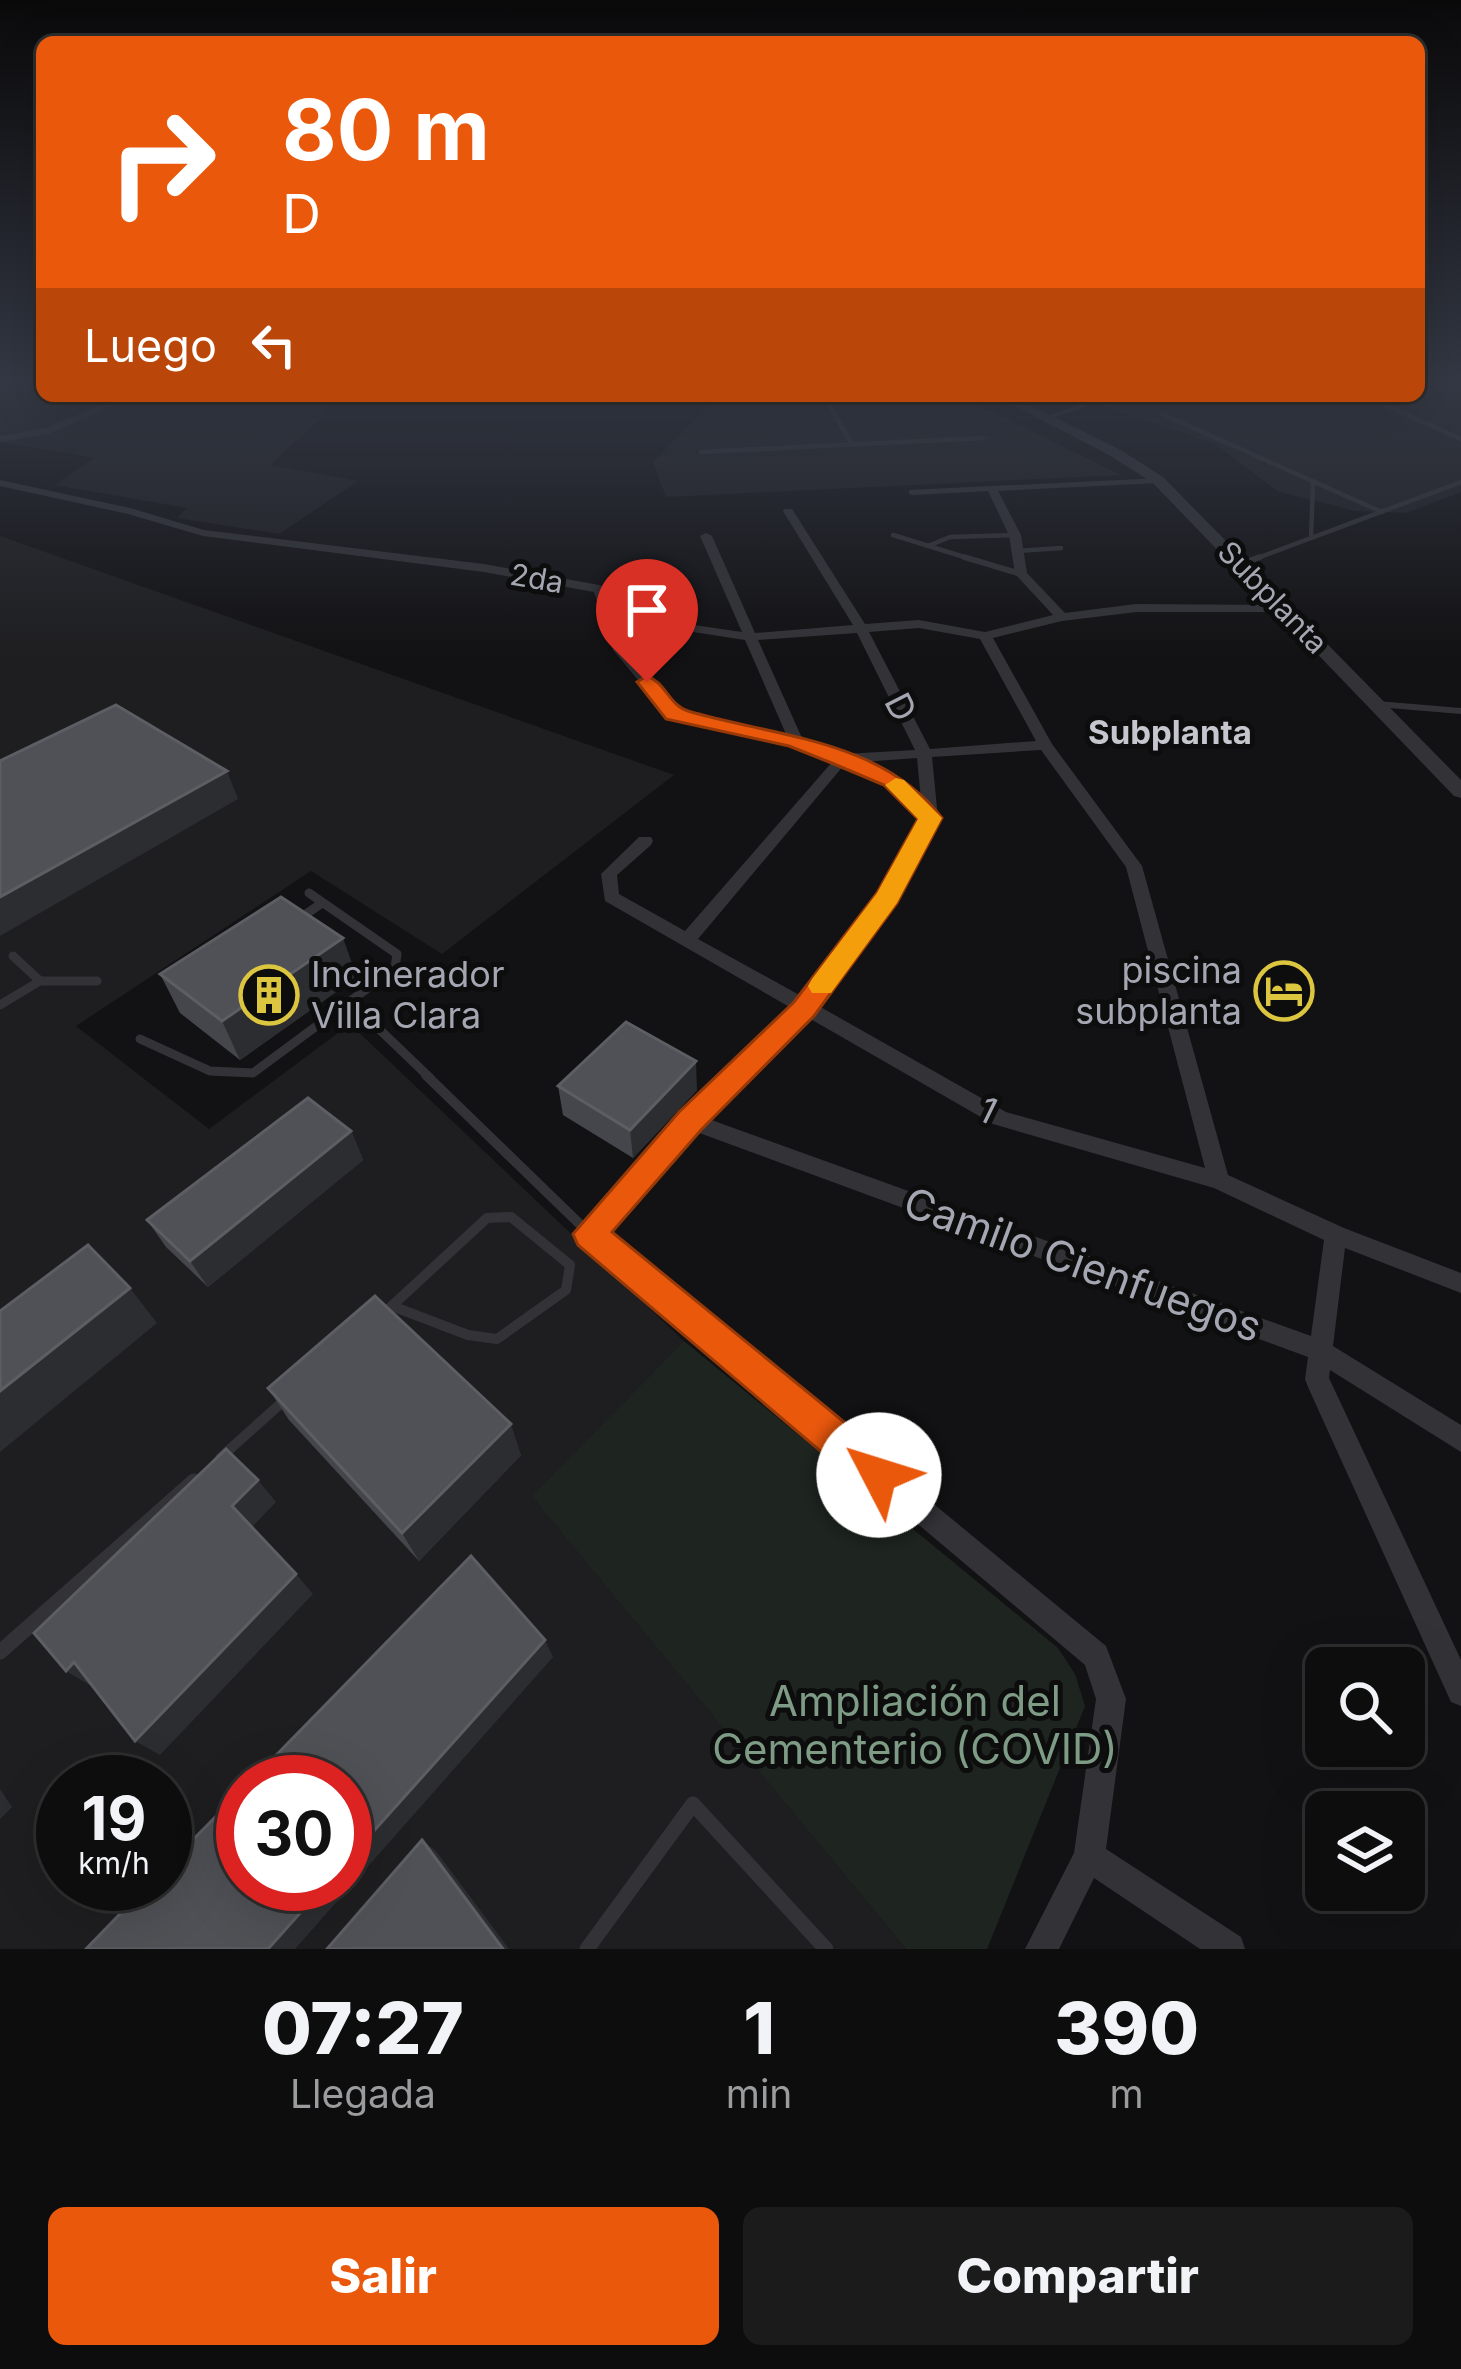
<!DOCTYPE html>
<html lang="es">
<head>
<meta charset="utf-8">
<style>
  :root { --surface:#0e0d0e; --page:#1c1b1c; --text:#f1f3f6; --muted:#9b9c9e; --line:#2e2d2e; --accent:#ea580c }
  body { margin:0; font-family:Inter,sans-serif; background:var(--page); color:var(--text); height:100vh; display:flex; flex-direction:column; font-size:45px; white-space:nowrap }
  * { box-sizing:border-box; margin:0 }
  p { font-size:39px; color:var(--muted) }
  .icon { flex:none; width:66px; height:66px; fill:none; stroke:currentColor; stroke-width:2; stroke-linecap:round; stroke-linejoin:round }
  .map { position:relative; height:1949px; overflow:hidden }
  .sheet { display:flex; flex-direction:column; background:var(--surface); flex:1 }
  .sheet>* { flex:none }
  .hud { position:absolute; left:36px; top:36px; width:1389px; height:366px; border-radius:18px; box-shadow:0 12px 48px #0002,0 0 0 3px var(--line); background:#ea580c; color:#fff; overflow:hidden }
  .controls { position:absolute; left:1305px; top:1647px; display:grid; gap:24px }
  .controls a { display:grid; place-items:center; width:120px; height:120px; border-radius:18px; background:var(--surface); box-shadow:0 12px 48px #0002,0 0 0 3px var(--line); font-size:60px }
  .speed { position:absolute; left:36px; top:1755px; display:flex; gap:24px; font-size:60px; font-weight:700; text-align:center }
  .speed>* { display:grid; place-content:center; width:156px; height:156px; border-radius:50%; background:var(--surface); box-shadow:0 12px 48px #0002,0 0 0 3px var(--line); line-height:1 }
  .speed small { font-size:30px; font-weight:400 }
  .speed .limit { border:18px solid #d22; background:#fff; color:#111 }
  .pin { position:absolute; display:grid; place-items:center; width:102px; height:102px; color:#fff; margin:-123px -51px; border-radius:50% 50% 50% 0; rotate:-45deg; box-shadow:0 0 12px #0007 }
  .pin .icon { rotate:45deg }
  .me { position:absolute; width:132px; margin:-66px; rotate:310deg; stroke-linejoin:round; filter:drop-shadow(0 0 9px #0008) }
  .turn { display:flex; align-items:center; gap:42px; height:252px; padding:0 48px; font-size:54px }
  .turn .icon { width:156px; height:156px; stroke-width:2.5 }
  .turn b { display:block; font-size:84px; line-height:102px }
  .then { display:flex; align-items:center; height:114px; padding:0 48px; background:#0003; gap:24px; font-size:45px }
  .eta { display:flex; justify-content:space-evenly; align-items:center; height:204px; text-align:center }
  .eta b { font-size:72px; font-weight:800; line-height:84px }
  .primary-button { display:flex; gap:24px; margin-top:auto; padding:24px 48px }
  .primary-button a { flex:1; height:138px; border-radius:18px; background:var(--accent); color:#fff; font-size:48px; font-weight:800; line-height:138px; text-align:center }
  .primary-button a+a { background:var(--page); color:var(--text) }
  .map>svg:first-child { display:block }
  .built { fill:#1e1e20; fill-rule:evenodd }
  .green { fill:#1e2520 }
  .lines { fill:none; stroke-linecap:round; stroke-linejoin:round }
  .service-far4 { stroke:#333337; stroke-width:4.5 }
  .service-far3 { stroke:#333337; stroke-width:6 }
  .service-far2 { stroke:#333337; stroke-width:9 }
  .service-far1 { stroke:#333337; stroke-width:10 }
  .service { stroke:#333337; stroke-width:15 }
  .minor { fill:#333337; fill-rule:evenodd }
  .tertiary { fill:#333337; fill-rule:evenodd }
  .wall { fill:#45464b }
  .shaded-wall { fill:#2c2d30 }
  .building { fill:#4f5156; stroke:#5d5e64; stroke-width:3 }
  .route { fill:#ea580c; stroke:#983908; stroke-width:3 }
  .slow { fill:#f59e0b }
  .labels { text-anchor:middle; dominant-baseline:central; stroke-width:10; stroke-linejoin:round; paint-order:stroke }
  .far-street-label { font-size:30px; fill:#a4a6b2; stroke:#0d0d0e }
  .far-neighbourhood-label { font-size:33px; font-weight:bold; fill:#c5c6ce; stroke:#0d0d0e }
  .street-label { font-size:36px; fill:#a4a6b2; stroke:#0d0d0e }
  .poi-label { font-size:36px; fill:#a4a6b2; stroke:#0d0d0e; text-anchor:end }
  .near-street-label { font-size:42px; fill:#a4a6b2; stroke:#0d0d0e }
  .near-park-label { font-size:42px; fill:#7d9b85; stroke:#0d0d0e }
</style>
</head>
<body>
<div class="map">
<svg width="1461" height="1949" viewBox="0 0 1461 1949">
  <rect width="100%" height="100%" fill="#121113"/>
  <path class="built" d="M0,384H42V396H326L327,412L270,465L358,481L279,534L177,518L187,508L54,485L94,458L0,442Z
    M1419,384H1461V492L1406,513L1355,511L1279,492L1215,444L1097,404L1112,398L1109,396H1419Z
    M717,396H961L1121,475L666,497L653,462Z
    M0,536L674,775L442,954L311,871L76,1026L209,1129L350,1024L684,1341L533,1496L906,1949H0ZM63,1782H165V1884H63ZM243,1782H345V1884H243Z"/>
  <path class="green" d="M684,1341L1058,1648L1075,1674L1085,1706L987,1949H906L532,1496Z"/>
  <g class="lines">
    <path class="service-far4" d="M28,384L42,385
      M824,396L852,444
      M1365,396L1461,439
      M1162,414L1382,512
      M1048,418L1109,396
      M701,452L983,438
      M893,535L974,560
      M1311,538L1313,481
      M928,546L950,537L1015,535
      M1017,551L1061,548
      M1252,560L1461,482"/>
    <path class="service-far3" d="M964,557L1021,574
      M1240,564L1260,557
      M1377,704L1461,711"/>
    <path class="service-far2" d="M296,921L322,903
      M13,956L40,981H97
      M350,1001L430,1078
      M0,1005L40,981
      M140,1039L210,1071L253,1073L395,968L397,954L309,893"/>
    <path class="service-far1" d="M426,1075L590,1234
      M382,1315L487,1218L511,1217L570,1265L566,1290L497,1339L468,1335L392,1306
      M220,1458L288,1397"/>
    <path class="service" d="M0,1652L194,1481
      M587,1949L693,1804L826,1949"/>
    <path class="minor" d="M121,396H134L51,433L0,442V436L46,428Z
      M1162,478V482L1158,483L998,491L1021,535L1027,573L1065,613L1136,604L1286,605L1292,609L1290,612H1136L1062,621L993,638L1052,744L1142,866L1228,1175L1344,1228L1461,1273V1293L1345,1248L1333,1346L1461,1425V1452L1330,1370L1329,1378L1461,1660V1706L1451,1702L1308,1387L1305,1379L1308,1357L694,1131L605,1233L1106,1646L1126,1699L1106,1849L1241,1937L1245,1949H1200L1094,1878L1059,1949H1025L1074,1853L1096,1699L1085,1665L582,1241L579,1234L683,1115L793,1009L605,901L601,874L639,837H651L653,841L651,845L617,875L619,894L685,931L833,761L792,744L669,717L613,650L594,592L484,572L203,536L128,514L0,486V480L130,508L204,530L484,564L599,585L694,625L742,632L700,536L706,533L712,536L755,633L853,625L783,511L784,509H792L865,624L919,620L985,632L1053,615L1015,574L1009,535L988,491L913,495L909,494V490ZM608,597L687,631L745,640L786,734L679,711L626,649ZM919,628L980,639L1036,741L930,749L869,632ZM857,633L915,750L844,754L802,738L758,640ZM1041,750L1126,867L1205,1168L1006,1112L817,1005L894,901L938,818L932,757ZM917,758L921,800L896,777L862,762ZM844,765L886,783L922,819L881,894L803,997L698,939ZM807,1017L993,1124L1214,1188L1324,1240L1311,1336L706,1118Z"/>
    <path class="tertiary" d="M995,396H1011L1119,449L1163,477L1461,780V798L1454,796L1153,483L1109,455Z"/>
  </g>
  <path class="wall" d="M160,974L357,977L240,1060L180,1013Z
    M558,1086L697,1090L633,1158L563,1115Z
    M351,1131L363,1160L208,1287L166,1247L147,1220Z
    M268,1388L521,1455L419,1561L289,1420Z"/>
  <path class="shaded-wall" d="M227,771L238,799L0,936V897Z
    M343,938L357,977L240,1060L222,1021Z
    M696,1061L697,1090L633,1158L630,1130Z
    M351,1131L363,1160L208,1287L190,1261Z
    M130,1288L157,1323L0,1452V1391Z
    M511,1424L521,1455L419,1561L402,1533Z
    M258,1480L276,1502L251,1528L232,1506Z
    M296,1574L313,1594L160,1755L135,1741Z
    M545,1640L553,1657L295,1949H268L326,1884H345V1863Z
    M74,1662L93,1687L66,1671Z
    M0,1789L12,1807L0,1819Z
    M422,1840L436,1851L509,1949H503Z"/>
  <path class="building" d="M116,705L227,771L0,897V761Z
    M281,897L343,938L222,1021L160,974Z
    M626,1022L696,1061L630,1130L558,1086Z
    M308,1098L351,1131L190,1261L147,1220Z
    M88,1245L130,1288L0,1391V1311Z
    M375,1296L511,1424L402,1533L268,1388Z
    M226,1449L258,1480L232,1506L296,1574L135,1741L74,1662L66,1671L34,1633Z
    M471,1556L545,1640L345,1863V1782H250Z
    M243,1789V1884H326L268,1949H86L149,1884H165V1868Z
    M422,1840L503,1949H327Z"/>
  <linearGradient id="sky" x2="0" y2="1"><stop stop-color="#0a090a"/><stop offset="0.58" stop-color="#333844"/><stop offset="1" stop-color="#333844" stop-opacity="0"/></linearGradient>
  <rect width="1461" height="657" fill="url(#sky)"/>
  <path class="route" d="M647,676C665,682 670,706 688,711C776,737 881,739 942,818L897,903L814,1016L701,1130L612,1232L893,1462L898,1475L893,1489L879,1495L865,1489L578,1245L573,1234L679,1112L794,1002L877,893L918,819L884,785L834,764L789,746L666,719L637,682Z"/>
  <path class="slow" d="M896,778L904,780L942,818L897,903L831,993H812L808,986L812,979L877,893L918,819L885,785Z"/>
  <defs>
    <symbol id="hotel-ring" viewBox="-11 -11 22 22"><circle r="9.5" fill="#0d0d0e" stroke="#dcc640" stroke-width="1.5"/><path d="M-6-4.5h1.5V1H6V5H4.5V3h-9V5H-6ZM-4 0a1.8 1.8 0 1 1 3.6 0ZM.5 0V-2.5h3Q6-2.5 6 0Z" fill="#dcc640"/></symbol>
    <symbol id="building-ring" viewBox="-11 -11 22 22"><circle r="9.5" fill="#0d0d0e" stroke="#dcc640" stroke-width="1.5"/><path d="M-4-6H4V6H1V3H-1V6H-4ZM-2.5-4.3h1.7v1.8h-1.7ZM.8-4.3h1.7v1.8H.8ZM-2.5-1h1.7V.8h-1.7ZM.8-1h1.7V.8H.8Z" fill="#dcc640"/></symbol>
  </defs>
  <g fill-rule="evenodd">
    <use href="#hotel-ring" x="1251" y="958" width="66" height="66"/>
    <use href="#building-ring" x="236" y="962" width="66" height="66"/>
  </g>
  <g class="labels">
    <g class="far-street-label">
      <text transform="translate(537 578) rotate(10)">2da</text>
      <text transform="translate(1273 597) rotate(46)">Subplanta</text>
    </g>
    <g class="far-neighbourhood-label">
      <text x="1170" y="732">Subplanta</text>
    </g>
    <g class="street-label">
      <text transform="translate(901 707) rotate(63)">D</text>
      <text transform="translate(988 1110) rotate(26)">1</text>
    </g>
    <g class="poi-label">
      <text x="1242" y="970">piscina<tspan x="1242" dy="41">subplanta</tspan></text>
      <text x="311" y="974" text-anchor="start">Incinerador<tspan x="311" dy="41">Villa Clara</tspan></text>
    </g>
    <g class="near-street-label">
      <text transform="translate(1083 1264) rotate(20)">Camilo Cienfuegos</text>
    </g>
    <g class="near-park-label">
      <text x="915" y="1700">Ampliación del<tspan x="915" dy="48">Cementerio (COVID)</tspan></text>
    </g>
  </g>
</svg>
<div class="controls">
<a><svg class="icon" aria-label="search" viewBox="0 0 24 24"><circle cx="10" cy="10" r="6"/><path d="M15 15l6 6"/></svg></a>
<a><svg class="icon" aria-label="layers" viewBox="0 0 24 24"><path d="M12 4l9 5-9 5-9-5zM3 14l9 5 9-5"/></svg></a>
</div>
<div class="speed"><div>19<small>km/h</small></div><div class="limit">30</div></div>
<div class="pin" style="left:647px;top:682px;background:#d93025"><svg class="icon" aria-label="arrive" viewBox="0 0 24 24"><path d="M6 21V4h12l-3 4 3 4H6"/></svg></div>
<svg class="me" style="left:879px;top:1475px" viewBox="-20 -20 40 40"><circle r="19" fill="#fff"/><path d="M0-13L10 11 0 6-10 11z" fill="#ea580c"/></svg>
<div class="hud">
<div class="turn"><svg class="icon" aria-label="right" viewBox="0 0 24 24"><path d="M7 20v-9h11M14 6l5 5-5 5"/></svg><div><b>80 m</b>D</div></div>
<div class="then">Luego<svg class="icon" aria-label="left" viewBox="0 0 24 24"><path d="M17 20v-9H6M10 6l-5 5 5 5"/></svg></div>
</div>
</div>
<section class="sheet">
<div class="eta">
<div><b>07:27</b><p>Llegada</p></div>
<div><b>1</b><p>min</p></div>
<div><b>390</b><p>m</p></div>
</div>
<div class="primary-button"><a>Salir</a><a>Compartir</a></div>
</section>
</body>
</html>
